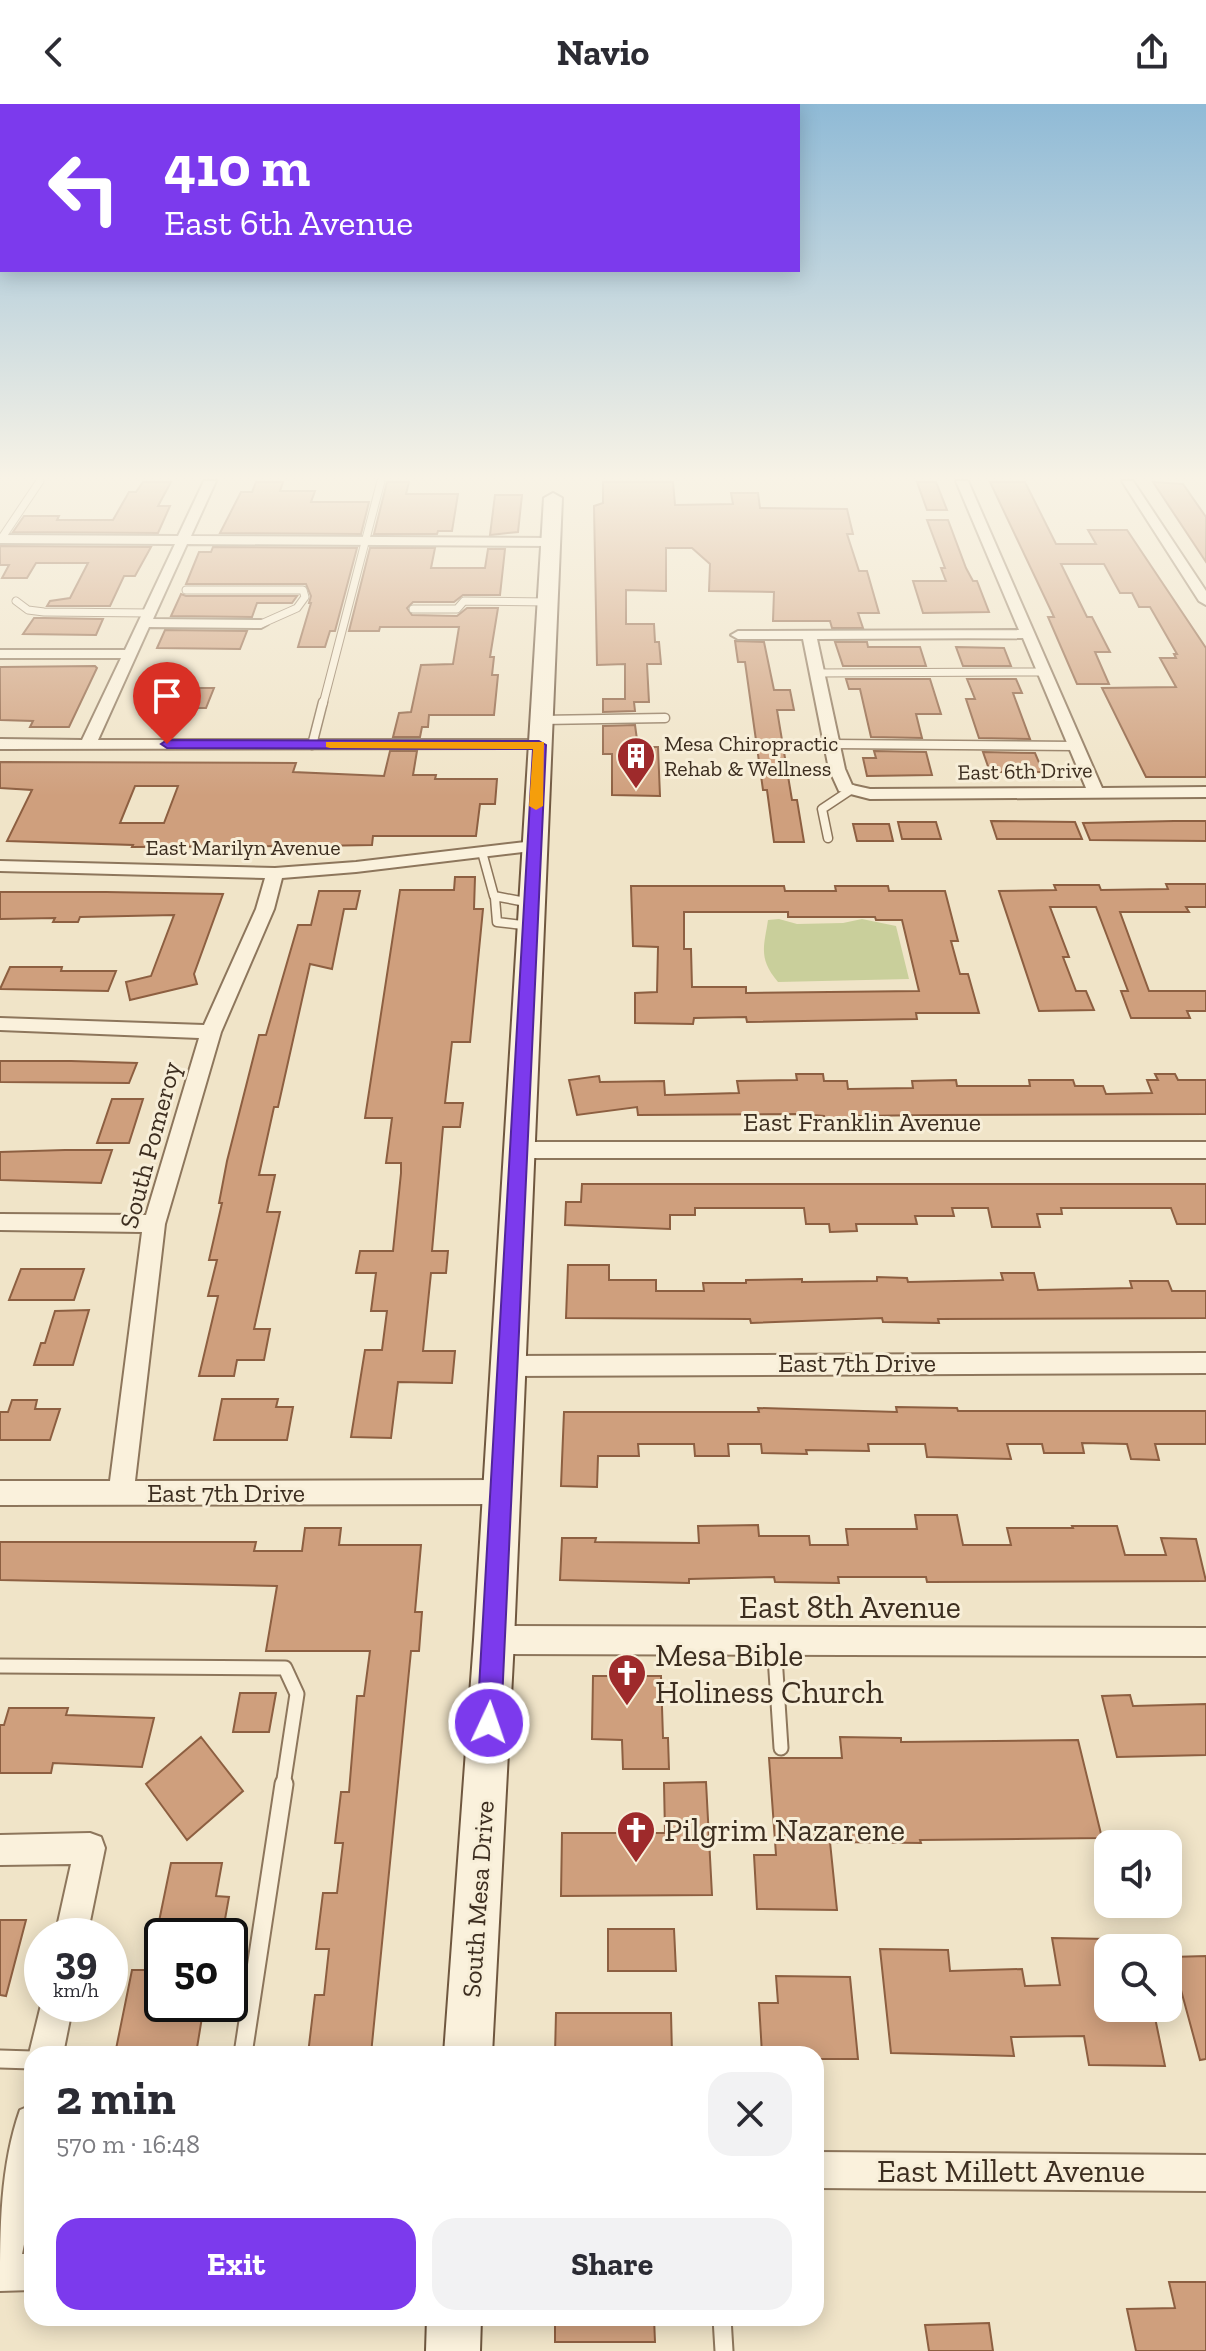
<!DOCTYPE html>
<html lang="en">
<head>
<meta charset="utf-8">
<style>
  :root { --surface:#fff; --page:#f2f2f3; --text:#2b2b33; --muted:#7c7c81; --accent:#7c3aed }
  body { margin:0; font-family:"Zilla Slab",serif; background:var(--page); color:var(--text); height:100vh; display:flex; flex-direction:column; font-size:30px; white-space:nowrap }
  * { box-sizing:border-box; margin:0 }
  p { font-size:26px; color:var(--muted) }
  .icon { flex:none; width:44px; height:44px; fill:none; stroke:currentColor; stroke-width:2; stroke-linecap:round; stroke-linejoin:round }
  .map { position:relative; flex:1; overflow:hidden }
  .sheet { position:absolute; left:24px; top:1942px; width:800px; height:280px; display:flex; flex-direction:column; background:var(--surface); border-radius:24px; box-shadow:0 4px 20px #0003 }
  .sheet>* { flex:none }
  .banner { position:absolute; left:0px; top:0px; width:800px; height:168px; box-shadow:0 4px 20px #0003; background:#7c3aed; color:#fff; overflow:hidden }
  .buttons { position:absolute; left:1094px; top:1726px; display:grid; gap:16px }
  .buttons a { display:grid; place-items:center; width:88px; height:88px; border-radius:16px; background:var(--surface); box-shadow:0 4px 20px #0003; font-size:40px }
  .speed { position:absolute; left:24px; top:1814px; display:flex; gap:16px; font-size:40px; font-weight:700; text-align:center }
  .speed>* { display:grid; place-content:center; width:104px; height:104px; border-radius:50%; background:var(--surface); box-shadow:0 4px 20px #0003; line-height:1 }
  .speed small { font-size:20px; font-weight:400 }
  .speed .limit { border:4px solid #111; border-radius:12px; background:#fff; color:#111 }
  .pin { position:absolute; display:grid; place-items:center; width:68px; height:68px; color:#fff; margin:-82px -34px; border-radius:50% 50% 50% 0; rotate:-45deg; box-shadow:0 0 8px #0007 }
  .pin .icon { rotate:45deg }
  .me { position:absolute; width:88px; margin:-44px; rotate:3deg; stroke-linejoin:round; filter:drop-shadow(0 0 6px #0008) }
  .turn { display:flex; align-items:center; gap:28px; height:168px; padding:0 32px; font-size:36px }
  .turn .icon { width:104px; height:104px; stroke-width:2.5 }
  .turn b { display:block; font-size:56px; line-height:68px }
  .round { display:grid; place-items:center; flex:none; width:84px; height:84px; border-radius:24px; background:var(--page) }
  .overview { display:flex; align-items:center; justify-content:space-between; height:136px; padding:0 32px }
  h1 { font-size:48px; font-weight:700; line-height:60px }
  .action { display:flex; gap:16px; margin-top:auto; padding:16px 32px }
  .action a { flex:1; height:92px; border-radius:24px; background:var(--accent); color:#fff; font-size:32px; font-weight:700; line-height:92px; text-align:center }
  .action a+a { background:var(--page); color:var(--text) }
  header { display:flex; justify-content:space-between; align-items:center; height:104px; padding:0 32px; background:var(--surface); font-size:36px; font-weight:700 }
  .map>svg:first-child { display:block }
  .green { fill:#c9cf9b }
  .building { fill:#cf9f7d; stroke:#8d5f41; stroke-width:2; fill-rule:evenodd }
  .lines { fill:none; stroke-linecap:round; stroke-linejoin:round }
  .lane-far3-casing { stroke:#8d765c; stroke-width:9 }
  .lane-far2-casing { stroke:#8d765c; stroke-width:11 }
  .lane-far1-casing { stroke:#8d765c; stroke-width:17 }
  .lane-casing { stroke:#8d765c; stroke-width:21 }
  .street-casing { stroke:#8d765c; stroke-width:4 }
  .secondary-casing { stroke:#6f573f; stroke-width:4 }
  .lane-far3 { stroke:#faf1dc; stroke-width:7 }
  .lane-far2 { stroke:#faf1dc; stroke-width:8 }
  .lane-far1 { stroke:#faf1dc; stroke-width:13 }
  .lane { stroke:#faf1dc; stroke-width:17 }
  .street { fill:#faf1dc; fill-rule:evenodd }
  .secondary { fill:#faf1dc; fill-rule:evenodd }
  .route { fill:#7c3aed; stroke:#51269a; stroke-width:2 }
  .slow { fill:#f59e0b }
  .labels { text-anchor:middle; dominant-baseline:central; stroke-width:6; stroke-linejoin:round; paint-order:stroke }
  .far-poi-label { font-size:22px; fill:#3d2e20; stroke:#f7eed8; text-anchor:start }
  .far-street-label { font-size:22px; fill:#3d2e20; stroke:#f7eed8 }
  .street-label { font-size:26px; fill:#3d2e20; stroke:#f7eed8 }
  .near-street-label { font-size:32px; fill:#3d2e20; stroke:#f7eed8 }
  .near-poi-label { font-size:32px; fill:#3d2e20; stroke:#f7eed8; text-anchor:start }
</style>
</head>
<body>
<header><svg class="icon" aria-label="back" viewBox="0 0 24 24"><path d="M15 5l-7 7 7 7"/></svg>Navio<svg class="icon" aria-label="share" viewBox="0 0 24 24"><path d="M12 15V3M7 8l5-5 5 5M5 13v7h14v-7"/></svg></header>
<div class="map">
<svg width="1206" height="2247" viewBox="0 0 1206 2247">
  <rect width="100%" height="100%" fill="#f0e4c8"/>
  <path class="green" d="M779,815L797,820L843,819L862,815L896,822L909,875L778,878C758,854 764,843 768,816Z"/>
  <path class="building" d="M143,378H171L158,402H170L158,429L13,428L24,412H59L57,416H113L129,388H136Z
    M256,378H283L280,387H315L311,398H369L361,430L220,429L241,388H252Z
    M387,378H409L406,390H458L452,427H438L437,430H374Z
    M603,378H673L675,401L733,400L731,389H758L760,404L847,405L853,430H847L859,467H867L879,509H858L863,524H832L830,517H773L774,488L709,487L710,460L692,444H666V487L626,486V520H654L655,538H659L661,560H647L649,598H634L635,607L603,608V595H625V560L597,561L594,402L603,399Z
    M917,378H936L947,406H927Z
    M990,378H1025L1056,440H1096L1088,426H1127L1206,544V673H1146L1102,584L1176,583L1160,554H1176L1174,550H1177L1150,503H1139L1132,489H1120L1104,460H1061L1087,513H1092L1110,548H1095L1109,580H1077L1048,513H1054Z
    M1153,378L1183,380L1206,413V458Z
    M495,391H522L518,428L490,431Z
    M927,416H948L966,464L973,477H977L989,508L923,509L913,477H946L941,464H945Z
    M0,442L151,443L135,472H124L110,502H47L50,497L70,494L88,459H36L27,474H2L9,461H0Z
    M213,443L357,444L335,527H330L325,543H298L311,499H309L311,492L306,480H186L199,448H211Z
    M370,444H435L431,464H485L488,445H505L500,491H463L454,498H413L407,504L412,511L457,512L467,504H498L490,553H494L492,571H498L494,611H429L428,623H422L420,633H393L399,609L411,608L421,561L453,560L459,523H380L379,527H349Z
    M181,490L186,492H297L292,499H257L252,513L171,512Z
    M34,514H44L103,515L96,531L23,530Z
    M165,526L247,527L240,545L157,544Z
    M735,537L764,538L774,586H790L794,606H777L792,696H797L804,738H774L767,686H763L745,558H738Z
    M835,538H867L868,543H920L926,562H843Z
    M956,543L1004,544L1011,562H963Z
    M95,562L97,564L69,623H30L33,617L0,616V563Z
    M846,575H930L941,610H916L922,634L871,633L860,585H849Z
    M967,575H1016L1022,589H1013L1030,635L979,634L966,595H975Z
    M186,584H214L206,604H182L174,624H153L168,588H184Z
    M635,621L638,643H658L660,692L612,691V650H603V622Z
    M390,647H417L413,671H436L435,675H497L495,700H480L476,732H373L372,741L315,742L132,743L133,741L7,737L32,686L0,684V658L296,659L293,668L384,672ZM135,682H178L164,719H120Z
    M874,647L926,648L932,671L867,672L863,654H876Z
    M983,648L1035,649L1043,668H990Z
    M991,717L1075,718L1082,735H997Z
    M1174,717H1206V737L1090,736L1083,719Z
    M898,718H936L941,735H902Z
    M853,720H889L893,737H857Z
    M455,773H475L474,805H483L470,938H452L445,999H463L460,1023H443L432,1147H448L446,1169H431L423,1247H455L452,1279L398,1278L391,1334L351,1333L365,1246H382L387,1207H371L376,1169H356L360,1147H393L401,1069V1059H386L392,1014H365L400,786H454Z
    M1166,780H1206V803H1186L1189,808H1120L1149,887H1206V907H1187L1190,914H1131L1121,887H1128L1096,803H1050L1069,853H1063L1076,887H1086L1094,906L1039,907L999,787L1056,786L1054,781H1099L1101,786L1168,785Z
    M631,782H784L785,787H836L835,782H888L889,787H945L958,837H951L960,870H968L979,909H916L917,915L747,918L746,913L694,914L693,920L635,919V889L657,888L658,843L633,842ZM684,808H788V813H875L876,816H902L919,887L746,889V883H692L691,845H684Z
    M319,787H360L356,805H344L332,865L310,860L278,1003H274L259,1071H275L267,1108H280L254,1225H270L264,1256H237L234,1272H199L218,1192H208L217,1156H209L222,1099H219L227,1057L259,931H266L298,821H311Z
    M0,788H106L223,790L194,870L197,880L130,896L126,878L151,872L174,811L80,813L78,818H53L55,814L0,815Z
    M10,863H62L61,867H116L108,887L0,885Z
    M0,957H71L137,959L129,979L0,978Z
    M796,970H823L824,977H847L848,985L913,984L912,977L956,976L957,982H1030L1029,976H1073L1075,982H1103L1106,990L1152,989L1147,976H1158L1155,970H1175L1178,976H1206V1010L936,1011L852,1012V1017L825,1016L824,1012L801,1010L638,1011L637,1003L577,1011L569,976L599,972L600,978L664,977L665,991L739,989L737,977L797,976Z
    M112,995H143L129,1039H97Z
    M65,1046H112L101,1079L0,1076V1048Z
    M582,1080H1206V1120H1177L1171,1104H1061L1062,1110H1037L1040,1123H992L988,1104H952L954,1112H915L917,1120H856L857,1127L830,1128L829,1120H806L804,1104H695V1111H670V1125L565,1121L566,1098H581Z
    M568,1161H609V1176H656V1187H704L703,1179H746V1176L802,1175V1178L877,1177V1173L907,1174L908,1178L1003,1176L1001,1169H1034L1038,1186L1132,1184L1130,1177H1168L1172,1187H1206V1214L938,1215L939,1219L883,1218L882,1214L751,1219L750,1215L566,1214Z
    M21,1165H84L74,1196H9Z
    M89,1206L73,1261H34L41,1239H45L55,1207Z
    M222,1295H278L276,1303H293L287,1336H214Z
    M12,1296H37L35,1305H60L50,1336H0V1308H8Z
    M896,1303L957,1304L958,1307H1206V1340H1155L1159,1356L1131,1355L1127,1340L1082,1339L1084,1349H1044L1042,1340H1007L1011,1355L927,1353L925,1340H868L869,1347L806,1346L807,1350L762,1349L761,1340H728L729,1352H695L694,1340H638L639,1352H598L597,1383L561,1382L564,1308H759L758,1304L897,1308Z
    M915,1411H957L963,1441H1011L1007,1424H1073L1072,1422H1117L1125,1451H1166L1161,1434L1196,1435L1206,1477L927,1478L926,1473H838L839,1479L775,1478L774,1473L689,1475V1479L560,1476L562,1434H596L595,1438L699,1439L698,1422L758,1421L759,1432H809L810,1441H848L846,1425H917Z
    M305,1424H341L339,1441H421L415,1508H422L419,1547H411L371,1950H308L315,1891H324L329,1845H316L323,1789H337L343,1739H335L341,1688H349L357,1592H364L370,1547H266L277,1482L0,1476V1438H256L254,1447H302Z
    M593,1572H661L663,1634H668L669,1665H623L622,1636L592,1635Z
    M240,1589H276L269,1628H233Z
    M1130,1591L1133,1602L1206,1600V1651L1117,1653L1102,1592Z
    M9,1604H68L66,1611L154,1614L142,1663L53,1659L51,1669H0V1621H4Z
    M201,1633L243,1687L187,1736L146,1680Z
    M840,1633L901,1634V1638L1078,1636L1102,1734L920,1736L921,1739L830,1738L837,1806L757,1805L754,1751H776L769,1654H842Z
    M706,1678L712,1791L561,1792L562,1729H665L664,1679Z
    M171,1759H222L216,1792L229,1793L222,1832H156Z
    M0,1816H26L6,1892L0,1891Z
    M608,1825H674L676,1867H608Z
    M1052,1834L1108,1835V1904H1153L1165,1962L1089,1961L1084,1932L1011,1933L1014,1952L891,1949L880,1845L948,1846L950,1867L1022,1865L1025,1882L1060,1881Z
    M1206,1852V1955L1200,1956L1172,1853Z
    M132,1866H162V1900L204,1901L196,1950H115Z
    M776,1872L850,1873L858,1955H816V1950H762L759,1899H778Z
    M556,1909H671L672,1950H555Z
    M1169,2178H1206V2247H1136L1127,2205L1175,2204Z
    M555,2214H654L655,2238H555Z
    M989,2219L993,2247H929L925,2221Z"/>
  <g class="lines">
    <defs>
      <path id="lane-far3" d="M1,435L40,377
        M186,486H303L305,493L297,504L261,520
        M16,497L28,506L44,508L149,509
        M413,505H457L464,497L548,498
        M818,569L1044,568
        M323,600L381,377"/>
      <path id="lane-far2" d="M541,616L665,614
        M832,640L1076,642
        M312,641L323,598
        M828,734L822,705L852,685
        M482,748L494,792L531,799
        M495,794L497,818L530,822"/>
      <path id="lane-far1" d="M774,1537L781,1644
        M0,1562L285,1564L297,1590L283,1682"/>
      <path id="lane" d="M243,1950L284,1680
        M0,1955L32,1956
        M722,2214L724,2247"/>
      <path id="street" d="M204,377H216L191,432L551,434L557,438L551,442L187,440L153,515L261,516L268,520L261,524L149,523L98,636H539L544,638V644L0,645V635L82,636L121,554H0V546H125L175,440L0,439V431L178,432Z
        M956,377H968L1102,684L1206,683V693L870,695L839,687L829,665L803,535H738L731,531L738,527L1019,526ZM1023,534L1086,684L870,685L852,681L845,665L817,535Z
        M1122,377H1133L1206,487V501L1199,497Z
        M534,737L542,742L540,746L356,768L282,774L274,805L221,928L165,1120L135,1377L500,1376L509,1380L513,1388L509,1396L500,1400L0,1401V1377H110L142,1128L0,1126V1110L146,1111L199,934L0,926V914L204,921L256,805L265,774L0,767V757L275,764L356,758Z
        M517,1038H1206V1054H517L510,1051L507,1046L510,1041Z
        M1206,1249V1269L507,1272L499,1269L495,1262L499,1255L507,1252Z
        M494,1522L1206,1524V1552L494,1550L484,1546L480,1536L484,1526Z
        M90,1729L101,1733L105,1744L87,1832H55L71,1760L0,1761V1731Z
        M42,1897V1900H73L63,1950H32V1957L29,1950Z
        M32,2001V2102L22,2150H32V2186L0,2187C0,2126 0,2063 20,2006Z
        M816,2048L1206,2051V2087L816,2084Z"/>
      <path id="secondary" d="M553,389L562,394L514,1536L492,1950H444L474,1536L544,394Z
        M427,2214H481L480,2247H426Z"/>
    </defs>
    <use href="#lane-far3" class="lane-far3-casing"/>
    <use href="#lane-far2" class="lane-far2-casing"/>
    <use href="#lane-far1" class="lane-far1-casing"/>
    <use href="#lane" class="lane-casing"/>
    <use href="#street" class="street-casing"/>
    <use href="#secondary" class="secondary-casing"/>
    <use href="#lane-far3" class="lane-far3"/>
    <use href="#lane-far2" class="lane-far2"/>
    <use href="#lane-far1" class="lane-far1"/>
    <use href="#lane" class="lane"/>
    <use href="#street" class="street"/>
    <use href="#secondary" class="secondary"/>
  </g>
  <linearGradient id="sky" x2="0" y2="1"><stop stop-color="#8fbad6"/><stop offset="0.54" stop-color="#f8f3e6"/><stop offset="1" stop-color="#f8f3e6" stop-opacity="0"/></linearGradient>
  <rect width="1206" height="692" fill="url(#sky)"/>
  <path class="route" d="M539,637L546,641L501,1619L497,1627L489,1631L480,1627L477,1619L533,645L167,644L161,640L167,636Z"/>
  <path class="slow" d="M326,638H544L543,702L536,706L529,702L533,645L330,644L326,643Z"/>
  <defs>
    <symbol id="building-pin" viewBox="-11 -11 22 30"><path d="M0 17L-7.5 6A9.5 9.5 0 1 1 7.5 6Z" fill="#9e2a2b" stroke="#f7eed8"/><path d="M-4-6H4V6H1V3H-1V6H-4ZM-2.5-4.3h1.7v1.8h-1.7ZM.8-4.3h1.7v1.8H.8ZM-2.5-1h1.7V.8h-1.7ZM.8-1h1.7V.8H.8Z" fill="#fff"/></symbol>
    <symbol id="church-pin" viewBox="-11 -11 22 30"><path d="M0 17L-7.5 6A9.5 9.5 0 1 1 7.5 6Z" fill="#9e2a2b" stroke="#f7eed8"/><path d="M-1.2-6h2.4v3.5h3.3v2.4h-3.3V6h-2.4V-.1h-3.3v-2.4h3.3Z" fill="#fff"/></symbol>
  </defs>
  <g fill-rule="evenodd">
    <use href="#building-pin" x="614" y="630" width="44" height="60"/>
    <use href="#church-pin" x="605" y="1547" width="44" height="60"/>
    <use href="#church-pin" x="614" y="1704" width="44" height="60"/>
  </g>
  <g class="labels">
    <g class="far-poi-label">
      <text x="664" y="639">Mesa Chiropractic<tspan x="664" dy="25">Rehab &amp; Wellness</tspan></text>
    </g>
    <g class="far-street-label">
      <text transform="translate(1025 667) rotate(-1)">East 6th Drive</text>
      <text x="243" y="743">East Marilyn Avenue</text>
    </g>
    <g class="street-label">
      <text x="862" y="1018">East Franklin Avenue</text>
      <text transform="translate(150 1041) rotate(-75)">South Pomeroy</text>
      <text x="857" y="1259">East 7th Drive</text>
      <text x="226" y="1389">East 7th Drive</text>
      <text transform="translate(478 1795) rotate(-86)">South Mesa Drive</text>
    </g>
    <g class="near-street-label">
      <text x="850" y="1503">East 8th Avenue</text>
      <text x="1011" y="2067">East Millett Avenue</text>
    </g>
    <g class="near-poi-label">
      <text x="655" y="1551">Mesa Bible<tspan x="655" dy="37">Holiness Church</tspan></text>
      <text x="664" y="1726">Pilgrim Nazarene</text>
    </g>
  </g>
</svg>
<div class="buttons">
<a><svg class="icon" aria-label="sound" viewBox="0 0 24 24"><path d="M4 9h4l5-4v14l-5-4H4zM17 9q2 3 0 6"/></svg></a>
<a><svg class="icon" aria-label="search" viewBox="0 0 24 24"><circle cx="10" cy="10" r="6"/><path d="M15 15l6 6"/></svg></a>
</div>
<div class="speed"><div>39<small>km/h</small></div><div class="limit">50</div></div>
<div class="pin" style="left:167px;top:640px;background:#d93025"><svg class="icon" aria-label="arrive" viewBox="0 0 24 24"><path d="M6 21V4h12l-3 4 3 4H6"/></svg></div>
<svg class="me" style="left:489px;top:1619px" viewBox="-20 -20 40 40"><circle r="17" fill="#7c3aed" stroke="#fff" stroke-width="3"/><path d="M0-11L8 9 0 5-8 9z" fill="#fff"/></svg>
<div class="banner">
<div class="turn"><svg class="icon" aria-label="left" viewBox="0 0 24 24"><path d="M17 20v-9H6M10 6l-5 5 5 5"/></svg><div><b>410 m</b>East 6th Avenue</div></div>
</div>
<section class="sheet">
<div class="overview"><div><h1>2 min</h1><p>570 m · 16:48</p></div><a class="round"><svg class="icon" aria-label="close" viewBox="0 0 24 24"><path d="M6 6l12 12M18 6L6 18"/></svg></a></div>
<div class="action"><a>Exit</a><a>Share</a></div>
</section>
</div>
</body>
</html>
